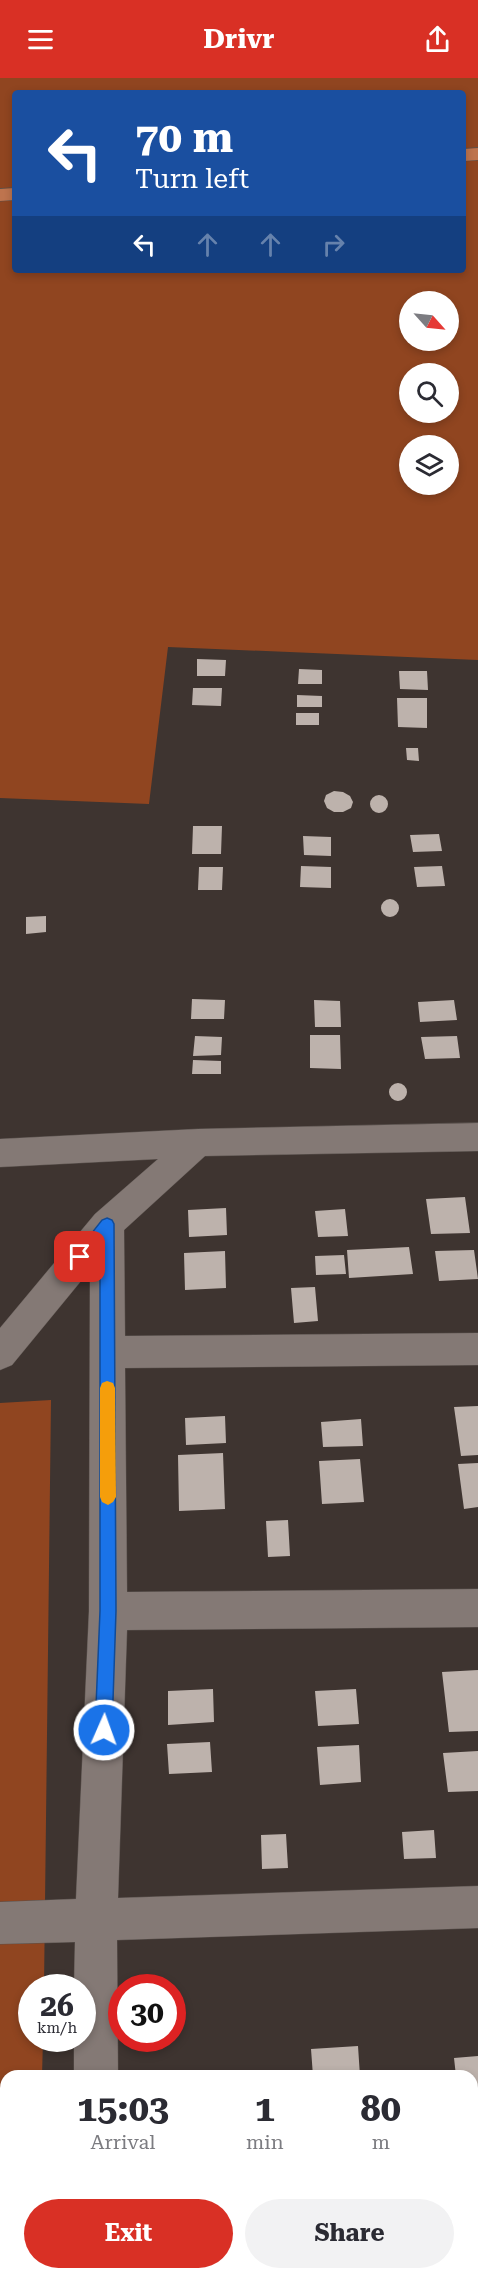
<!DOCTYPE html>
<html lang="en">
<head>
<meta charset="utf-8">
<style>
  :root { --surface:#fff; --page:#f2f2f3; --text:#2b2b33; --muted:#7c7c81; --accent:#d93025 }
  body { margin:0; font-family:"Roboto Serif",serif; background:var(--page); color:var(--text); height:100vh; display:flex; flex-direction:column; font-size:22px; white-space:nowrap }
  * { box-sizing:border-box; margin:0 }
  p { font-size:20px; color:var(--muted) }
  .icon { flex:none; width:33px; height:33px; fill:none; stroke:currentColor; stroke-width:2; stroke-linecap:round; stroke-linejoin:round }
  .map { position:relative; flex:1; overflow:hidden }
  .details { position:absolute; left:0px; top:1992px; width:478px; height:210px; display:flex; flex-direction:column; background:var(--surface); border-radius:18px 18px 0 0; box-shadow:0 3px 9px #0003 }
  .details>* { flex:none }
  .top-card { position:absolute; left:12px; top:12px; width:454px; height:183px; border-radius:6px; box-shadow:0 3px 9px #0003; background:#1a4fa0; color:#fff; overflow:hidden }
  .needle { width:39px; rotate:117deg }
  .buttons { position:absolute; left:399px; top:213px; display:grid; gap:12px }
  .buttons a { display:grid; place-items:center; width:60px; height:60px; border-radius:50%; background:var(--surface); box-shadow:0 3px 9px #0003; font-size:30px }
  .speed { position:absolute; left:18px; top:1896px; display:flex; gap:12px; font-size:30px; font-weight:700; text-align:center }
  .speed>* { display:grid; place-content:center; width:78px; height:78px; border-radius:50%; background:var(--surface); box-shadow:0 3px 9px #0003; line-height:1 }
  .speed small { font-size:15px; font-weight:400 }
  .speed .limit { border:9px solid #d22; background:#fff; color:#111 }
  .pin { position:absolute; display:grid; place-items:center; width:51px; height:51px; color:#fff; margin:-26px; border-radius:12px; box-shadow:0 3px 9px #0006 }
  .me { position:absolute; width:66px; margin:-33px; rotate:2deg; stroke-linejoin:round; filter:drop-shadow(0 0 4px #0008) }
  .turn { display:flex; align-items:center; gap:21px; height:126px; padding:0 24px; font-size:27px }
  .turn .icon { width:78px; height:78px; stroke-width:2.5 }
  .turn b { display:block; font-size:42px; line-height:51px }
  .lanes { display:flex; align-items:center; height:57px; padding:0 24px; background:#0003; justify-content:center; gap:30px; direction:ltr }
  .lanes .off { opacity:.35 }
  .eta { display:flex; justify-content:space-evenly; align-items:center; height:102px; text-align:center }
  .eta b { font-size:36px; font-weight:700; line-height:42px }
  .button { display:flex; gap:12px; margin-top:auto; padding:12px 24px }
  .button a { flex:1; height:69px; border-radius:36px; background:var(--accent); color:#fff; font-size:24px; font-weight:700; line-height:69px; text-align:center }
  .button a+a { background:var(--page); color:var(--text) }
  header { display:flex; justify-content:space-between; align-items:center; height:78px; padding:0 24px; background:var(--accent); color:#fff; font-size:27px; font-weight:700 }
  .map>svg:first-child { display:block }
  .green { fill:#904520; fill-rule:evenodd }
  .building { fill:#bdb2ac }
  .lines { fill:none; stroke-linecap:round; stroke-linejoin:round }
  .minor-casing { stroke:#59514d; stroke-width:1 }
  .primary-casing { stroke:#59514d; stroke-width:1 }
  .minor { fill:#847975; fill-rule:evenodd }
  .primary { fill:#be744e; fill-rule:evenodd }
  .route { fill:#1a73e8; stroke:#114b97; stroke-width:1.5 }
  .slow { fill:#f59e0b }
</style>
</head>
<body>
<header><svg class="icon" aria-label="menu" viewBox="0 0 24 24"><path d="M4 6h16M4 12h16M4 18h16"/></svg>Drivr<svg class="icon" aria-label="share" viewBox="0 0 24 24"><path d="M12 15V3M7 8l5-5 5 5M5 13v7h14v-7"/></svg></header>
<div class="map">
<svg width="478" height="2202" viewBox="0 0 478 2202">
  <rect width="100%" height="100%" fill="#3e3430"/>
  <path class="green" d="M0,0H478V582L168,569L149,726L0,720ZM15,15H464V192H15ZM410,224H448V262H410ZM410,296H448V334H410ZM410,368H448V406H410Z
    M51,1322L44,1909L32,1910V1960L43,1961L42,1998H6V2196H40V2202H0V1325Z"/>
  <path class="building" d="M197,581L226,582L225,598H197Z
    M299,591L322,592V606H298Z
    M399,593H427L428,612L400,611Z
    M193,610H222L221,628L192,627Z
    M297,617L322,618V629H297Z
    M397,620H427V650L398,649Z
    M296,635H319V647H296Z
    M406,670H418L419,683L407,682Z
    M334,713L343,714L350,718L353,724L351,730L343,734H334L327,730L324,723L326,717Z
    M370 726a9 9 0 1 1 18 0a9 9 0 1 1-18 0Z
    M193,748H222L221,776H192Z
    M439,756L442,773L413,774L410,757Z
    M303,758L331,759V778L304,777Z
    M301,788L331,789V810L300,809Z
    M442,788L445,808L417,809L414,789Z
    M199,789H223L222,812H198Z
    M381 830a9 9 0 1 1 18 0a9 9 0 1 1-18 0Z
    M46,838V854L26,856V839Z
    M192,921L225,922L224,941H191Z
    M314,922L340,923L341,949H315Z
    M454,922L457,942L420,944L418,924Z
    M310,957H340L341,991L310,990Z
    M195,958L222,959L221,977L193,978Z
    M457,958L460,980L425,981L421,959Z
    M193,982L221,983V996H192Z
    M389 1014a9 9 0 1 1 18 0a9 9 0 1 1-18 0Z
    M465,1119L470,1155L431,1156L426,1121Z
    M226,1130L227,1157L189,1159L188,1132Z
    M345,1131L348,1158L318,1159L315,1133Z
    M409,1169L413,1196L349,1200L347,1172Z
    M474,1172L478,1201L439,1203L435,1173Z
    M225,1173L226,1210L185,1212L184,1175Z
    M344,1177L346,1196L316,1197L315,1178Z
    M315,1209L318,1243L294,1245L291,1210Z
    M478,1328V1377L461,1378L454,1329Z
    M225,1338L226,1365L186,1367L185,1340Z
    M361,1341L363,1368L323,1369L321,1344Z
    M223,1375L225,1431L179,1433L178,1377Z
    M360,1381L364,1424L322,1426L319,1383Z
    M478,1385V1429L464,1431L458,1386Z
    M288,1442L290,1478L268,1479L266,1443Z
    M478,1592V1653L449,1654L442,1594Z
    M213,1611L214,1644L168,1647V1613Z
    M356,1611L359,1646L318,1648L315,1613Z
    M210,1664L212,1694L169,1696L167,1666Z
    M359,1667L361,1704L320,1707L317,1669Z
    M478,1673V1713L448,1714L443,1675Z
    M434,1752L436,1780L404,1781L402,1754Z
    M286,1756L288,1790L262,1791L261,1757Z
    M358,1968L360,1998H313L311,1971Z
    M478,1978V2026L472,2027V1998H456L454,1980Z
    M472,2043H478V2084L472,2085Z
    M258,2196H300V2202H258Z"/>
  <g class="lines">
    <defs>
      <path id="minor" d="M478,1045V1073L205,1078L124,1152L125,1258L478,1255V1287L125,1290L127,1514L478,1511V1549L127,1552L118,1820L478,1808V1850L117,1862L118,1998H74V1960H82V1910H74L75,1864L0,1866V1824L76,1821L89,1533L90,1192L12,1287L0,1292V1250L95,1136L158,1081L0,1089V1061L198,1051Z
        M70,2196H118V2202H70Z"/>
      <path id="primary" d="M478,70V82L464,83V71Z
        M15,110V122L0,123V111Z"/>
    </defs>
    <use href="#minor" class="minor-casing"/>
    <use href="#primary" class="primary-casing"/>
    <use href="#minor" class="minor"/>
    <use href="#primary" class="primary"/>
  </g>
  <path class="route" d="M107,1140L112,1142L114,1146L116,1533L112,1652L110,1658L104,1660L98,1658L95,1652L100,1533V1165C93,1173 87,1187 75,1183L73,1179L102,1142Z"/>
  <path class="slow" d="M107,1303L113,1305L115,1310L116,1419L113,1424L108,1427L102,1424L100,1419V1310L102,1305Z"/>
</svg>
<div class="buttons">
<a><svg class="needle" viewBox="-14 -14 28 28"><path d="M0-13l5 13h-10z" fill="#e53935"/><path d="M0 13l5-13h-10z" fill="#7c7c81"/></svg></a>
<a><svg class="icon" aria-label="search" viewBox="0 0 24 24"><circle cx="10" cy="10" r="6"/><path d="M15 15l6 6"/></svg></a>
<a><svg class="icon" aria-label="layers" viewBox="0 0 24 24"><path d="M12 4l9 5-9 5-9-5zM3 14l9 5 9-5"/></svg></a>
</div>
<div class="speed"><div>26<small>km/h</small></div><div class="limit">30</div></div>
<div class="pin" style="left:80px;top:1179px;background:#d93025"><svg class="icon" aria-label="arrive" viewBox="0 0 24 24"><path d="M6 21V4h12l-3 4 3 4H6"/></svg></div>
<svg class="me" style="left:104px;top:1652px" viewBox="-20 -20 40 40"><circle r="17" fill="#1a73e8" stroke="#fff" stroke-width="3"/><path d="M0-11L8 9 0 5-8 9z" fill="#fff"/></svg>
<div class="top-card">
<div class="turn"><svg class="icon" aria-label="left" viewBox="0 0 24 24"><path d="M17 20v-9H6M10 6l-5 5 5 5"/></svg><div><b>70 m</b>Turn left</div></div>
<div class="lanes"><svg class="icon" aria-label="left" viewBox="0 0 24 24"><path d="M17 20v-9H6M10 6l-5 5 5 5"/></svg><svg class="icon off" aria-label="ahead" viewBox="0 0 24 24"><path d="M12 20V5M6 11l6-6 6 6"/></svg><svg class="icon off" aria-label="ahead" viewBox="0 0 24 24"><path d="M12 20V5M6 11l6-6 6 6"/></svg><svg class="icon off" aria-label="right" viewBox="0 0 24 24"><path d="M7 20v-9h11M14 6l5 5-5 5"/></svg></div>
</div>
<section class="details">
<div class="eta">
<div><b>15:03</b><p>Arrival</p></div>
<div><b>1</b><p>min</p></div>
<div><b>80</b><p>m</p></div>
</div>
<div class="button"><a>Exit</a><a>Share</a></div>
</section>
</div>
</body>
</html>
